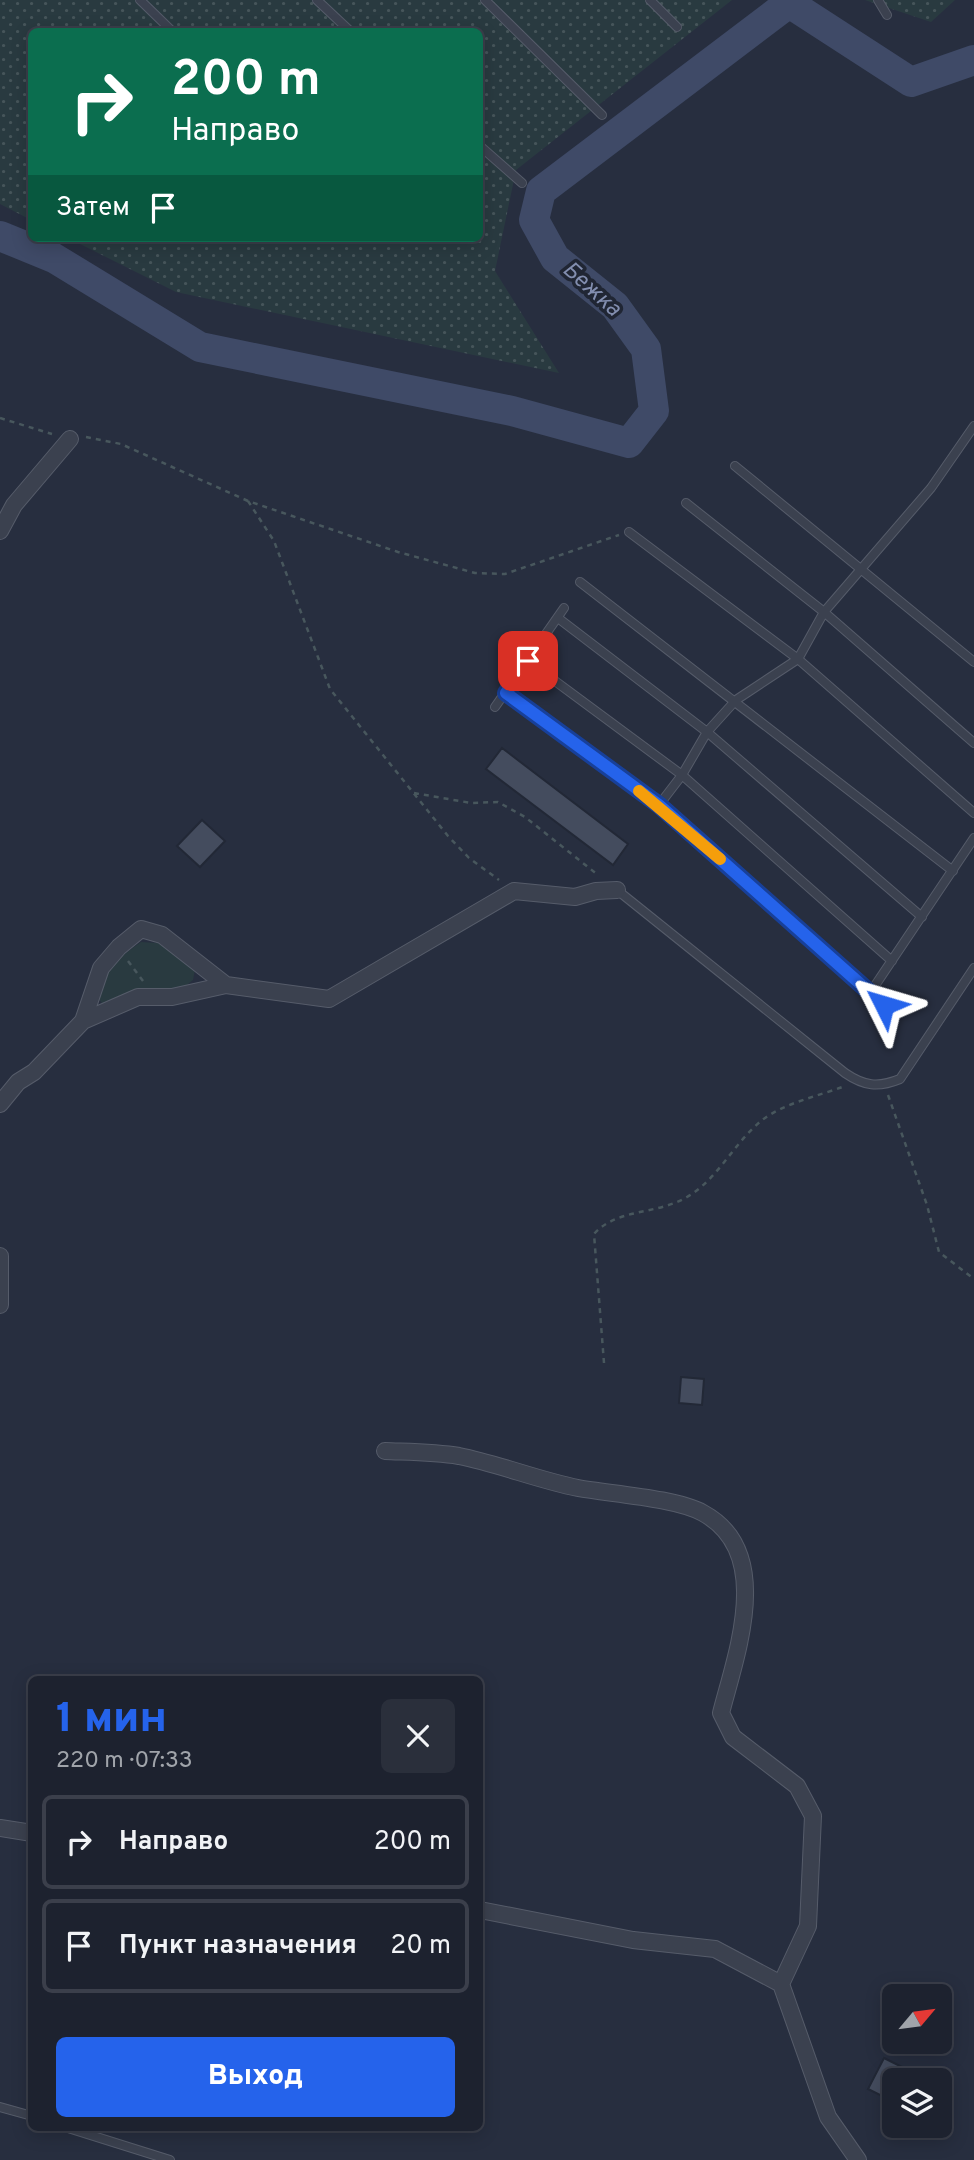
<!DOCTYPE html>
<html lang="ru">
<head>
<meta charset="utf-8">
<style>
  :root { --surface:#1d222f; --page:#2a2f3b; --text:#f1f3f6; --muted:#a0a4aa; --line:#3b3f4b; --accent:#2563eb }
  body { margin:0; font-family:Overpass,sans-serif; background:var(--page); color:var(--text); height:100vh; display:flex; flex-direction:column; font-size:26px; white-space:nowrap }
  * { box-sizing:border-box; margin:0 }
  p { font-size:23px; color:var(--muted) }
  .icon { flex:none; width:38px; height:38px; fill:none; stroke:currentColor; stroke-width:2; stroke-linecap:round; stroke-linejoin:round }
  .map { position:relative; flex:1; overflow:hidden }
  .sheet { position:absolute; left:28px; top:1676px; width:455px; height:455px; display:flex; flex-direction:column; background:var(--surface); border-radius:10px; box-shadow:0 4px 18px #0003,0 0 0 2px var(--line) }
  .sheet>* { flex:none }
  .hud { position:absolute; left:28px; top:28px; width:455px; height:214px; border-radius:10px; box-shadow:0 4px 18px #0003,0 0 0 2px var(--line); background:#0b6e4f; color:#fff; overflow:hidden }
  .needle { width:46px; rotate:61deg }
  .tools { position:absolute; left:882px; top:1984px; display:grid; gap:14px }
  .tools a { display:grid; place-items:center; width:70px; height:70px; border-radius:10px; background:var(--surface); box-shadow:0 4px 18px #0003,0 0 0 2px var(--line); font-size:35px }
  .pin { position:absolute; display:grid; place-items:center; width:60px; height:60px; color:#fff; margin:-30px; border-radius:14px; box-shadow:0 4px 10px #0006 }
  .me { position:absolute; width:77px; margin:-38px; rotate:310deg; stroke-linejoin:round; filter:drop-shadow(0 0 5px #0008) }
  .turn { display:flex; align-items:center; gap:24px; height:147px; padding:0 28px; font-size:32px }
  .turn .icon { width:91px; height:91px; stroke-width:2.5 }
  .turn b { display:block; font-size:49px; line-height:60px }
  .then { display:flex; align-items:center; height:66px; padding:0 28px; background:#0003; gap:14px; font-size:26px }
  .round { display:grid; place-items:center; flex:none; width:74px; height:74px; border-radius:10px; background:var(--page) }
  .head { display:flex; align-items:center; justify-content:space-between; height:119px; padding:0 28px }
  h1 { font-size:42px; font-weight:800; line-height:52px; color:var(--accent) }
  .primary-button { display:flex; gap:14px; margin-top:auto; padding:14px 28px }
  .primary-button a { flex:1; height:80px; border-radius:10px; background:var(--accent); color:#fff; font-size:28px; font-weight:800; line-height:80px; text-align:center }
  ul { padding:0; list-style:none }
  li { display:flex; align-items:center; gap:21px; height:94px; margin:0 14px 10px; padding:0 14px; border:4px solid var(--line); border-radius:10px }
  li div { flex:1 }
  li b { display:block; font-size:26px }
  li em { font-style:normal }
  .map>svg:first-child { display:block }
  .park { fill:#293a40 }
  .garden { fill:url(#garden-dots) }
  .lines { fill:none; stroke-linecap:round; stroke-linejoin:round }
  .river { stroke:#3f4a67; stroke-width:30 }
  .building { fill:#444c5e; stroke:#222836; stroke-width:2 }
  .service-casing { stroke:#565c6a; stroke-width:10 }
  .minor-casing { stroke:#565c6a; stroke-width:18 }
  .path { stroke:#48575d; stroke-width:2.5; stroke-dasharray:5 5; stroke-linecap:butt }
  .service { stroke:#3b414f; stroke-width:8 }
  .minor { stroke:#3b414f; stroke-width:16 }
  .route-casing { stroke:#184099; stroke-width:18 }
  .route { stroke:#2563eb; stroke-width:12 }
  .slow { stroke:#f59e0b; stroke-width:12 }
  .labels { text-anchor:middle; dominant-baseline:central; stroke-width:7; stroke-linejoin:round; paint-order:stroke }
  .water-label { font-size:23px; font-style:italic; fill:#828eaf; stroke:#202634 }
</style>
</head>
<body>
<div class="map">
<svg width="974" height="2160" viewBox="0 0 974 2160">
  <defs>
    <pattern id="garden-dots" width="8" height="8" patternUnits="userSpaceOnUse" patternTransform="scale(1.75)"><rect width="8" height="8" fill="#293a40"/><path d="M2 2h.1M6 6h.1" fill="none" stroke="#46555a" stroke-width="1.8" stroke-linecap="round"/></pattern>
  </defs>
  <rect width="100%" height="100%" fill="#272e3f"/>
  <path class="park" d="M141,942L158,943L196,965L193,980L182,989L104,1007L96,994C105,970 120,956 141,942Z"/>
  <path class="garden" d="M0,0H732L516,170L495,271L559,373L176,292L68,238H480V32H32L31,220L0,204Z
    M865,0H955L931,22Z"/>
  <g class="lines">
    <path class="river" d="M0,236L54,258L200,347L512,411L629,443L654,411L646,349L615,306L555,258L534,220L541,191L789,3L911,82L974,60"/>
  </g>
  <path class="building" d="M502,748L628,844L613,865L486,769Z
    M202,820L225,841L200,867L177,846Z
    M681,1377L704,1379L702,1405L679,1403Z
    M884,2058L910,2071L905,2081H894V2102L868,2089Z"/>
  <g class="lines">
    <defs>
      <path id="service" d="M140,0L173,32
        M317,0L351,32
        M485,0L602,115
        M650,0L677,27
        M878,0L887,15
        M480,146L522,183
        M735,466L974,662
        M686,503L824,612L974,743
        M629,532L798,659L974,813
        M580,582L953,871
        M558,618L707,732L922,917
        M528,661L682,775L892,961
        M506,693L659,805L884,1005
        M495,707L564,608
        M659,805L682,775L707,732L736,700L798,659L824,612L931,488L974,426
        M617,890L845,1073C864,1086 878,1088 900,1079L974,968
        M870,993L974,838
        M0,2107L32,2116
        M68,2128L170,2160"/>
      <path id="minor" d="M0,531L14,505L70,439
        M83,1021L138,997H172L226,985
        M0,1104L18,1082L34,1072L83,1021L101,968L119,947L141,929L162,935L226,985L329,999L514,891L575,897L596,891L617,890
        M0,1256V1305
        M385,1451C409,1452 435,1452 459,1456C499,1464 538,1480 578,1488C611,1494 676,1498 703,1513C775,1552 736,1654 721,1713L733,1737L797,1786L813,1816L808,1926L781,1984
        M0,1828L32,1833
        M480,1910L633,1940L715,1949L781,1984L828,2117L858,2160"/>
    </defs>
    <use href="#service" class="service-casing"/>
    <use href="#minor" class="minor-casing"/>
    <path class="path" d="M0,418L52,434
      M86,437L121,444L248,501L398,552L475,573L505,574L619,535
      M248,501L274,541L330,689L448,836L469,858L499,880
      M414,793L471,803L498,802L525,817L598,875
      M128,961L143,981
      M888,1095L927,1205L939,1252L974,1279
      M604,1363L594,1234C617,1208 657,1215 687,1197C718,1179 734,1143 761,1121C783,1103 819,1096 845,1086"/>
    <use href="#service" class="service"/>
    <use href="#minor" class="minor"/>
  </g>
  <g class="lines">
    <defs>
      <path id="route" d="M528,661L506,693L659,805L884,1005"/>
    </defs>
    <use href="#route" class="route-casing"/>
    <use href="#route" class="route"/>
    <path class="slow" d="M639,791L720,859"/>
  </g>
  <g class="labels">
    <g class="water-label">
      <text transform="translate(591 290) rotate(42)">Бежка</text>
    </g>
  </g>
</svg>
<div class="tools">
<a><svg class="needle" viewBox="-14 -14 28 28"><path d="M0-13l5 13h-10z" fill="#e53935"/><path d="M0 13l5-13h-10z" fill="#a0a4aa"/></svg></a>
<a><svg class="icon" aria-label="layers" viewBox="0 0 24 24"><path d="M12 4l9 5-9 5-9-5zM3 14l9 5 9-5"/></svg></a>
</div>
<div class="pin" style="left:528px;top:661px;background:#d93025"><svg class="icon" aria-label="arrive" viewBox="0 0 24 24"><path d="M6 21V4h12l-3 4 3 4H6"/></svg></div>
<svg class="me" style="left:884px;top:1005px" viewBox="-20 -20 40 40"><path d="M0-17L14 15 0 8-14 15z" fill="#2563eb" stroke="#fff" stroke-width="4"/></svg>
<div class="hud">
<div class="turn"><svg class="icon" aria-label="right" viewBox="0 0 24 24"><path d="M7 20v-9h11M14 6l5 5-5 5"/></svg><div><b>200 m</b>Направо</div></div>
<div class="then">Затем<svg class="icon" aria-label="arrive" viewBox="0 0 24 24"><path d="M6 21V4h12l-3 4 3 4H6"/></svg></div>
</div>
<section class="sheet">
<div class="head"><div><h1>1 мин</h1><p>220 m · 07:33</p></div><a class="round"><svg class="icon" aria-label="close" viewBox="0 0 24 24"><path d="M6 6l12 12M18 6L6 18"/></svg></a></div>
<ul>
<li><svg class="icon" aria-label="right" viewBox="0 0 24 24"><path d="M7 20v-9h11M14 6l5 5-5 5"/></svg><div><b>Направо</b></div><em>200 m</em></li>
<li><svg class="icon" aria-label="arrive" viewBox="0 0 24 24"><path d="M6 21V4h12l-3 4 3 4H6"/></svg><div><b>Пункт назначения</b></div><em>20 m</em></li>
</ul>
<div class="primary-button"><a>Выход</a></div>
</section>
</div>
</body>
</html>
